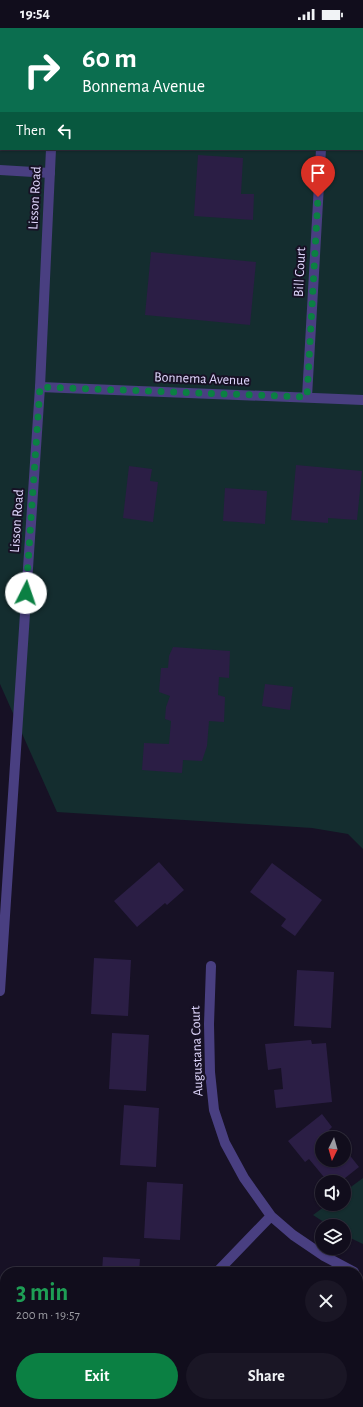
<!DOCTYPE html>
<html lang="en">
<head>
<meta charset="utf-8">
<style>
  :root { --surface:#110d1c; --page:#1a1625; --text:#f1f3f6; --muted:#9c9ca3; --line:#302d3b; --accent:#0b8043 }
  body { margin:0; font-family:"Alegreya Sans",sans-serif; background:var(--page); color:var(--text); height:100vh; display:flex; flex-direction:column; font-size:15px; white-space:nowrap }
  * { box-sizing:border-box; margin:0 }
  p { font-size:13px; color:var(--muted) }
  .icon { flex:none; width:22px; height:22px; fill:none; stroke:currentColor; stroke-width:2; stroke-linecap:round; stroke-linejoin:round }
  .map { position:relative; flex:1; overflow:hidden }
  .sheet { position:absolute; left:0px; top:1239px; width:363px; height:140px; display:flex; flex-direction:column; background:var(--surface); border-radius:16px 16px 0 0; box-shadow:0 1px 3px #0004,0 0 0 1px var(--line) }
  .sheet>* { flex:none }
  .banner { position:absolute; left:0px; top:0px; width:363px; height:122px; box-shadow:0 1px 3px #0004,0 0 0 1px var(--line); background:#0b6e4f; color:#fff; overflow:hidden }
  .needle { width:26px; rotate:185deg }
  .controls { position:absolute; left:315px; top:1103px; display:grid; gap:8px }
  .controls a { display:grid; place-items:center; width:36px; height:36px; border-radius:50%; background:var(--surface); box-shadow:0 1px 3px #0004,0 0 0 1px var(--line); font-size:20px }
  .pin { position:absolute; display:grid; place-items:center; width:34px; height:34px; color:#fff; margin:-41px -17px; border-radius:50% 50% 50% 0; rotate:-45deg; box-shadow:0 0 4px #0007 }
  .pin .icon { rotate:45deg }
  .me { position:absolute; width:44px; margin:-22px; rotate:4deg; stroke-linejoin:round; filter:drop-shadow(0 0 3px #0008) }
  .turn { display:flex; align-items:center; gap:14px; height:84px; padding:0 16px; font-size:18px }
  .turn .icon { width:52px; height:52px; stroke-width:2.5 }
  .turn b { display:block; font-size:28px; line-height:34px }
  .then { display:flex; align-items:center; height:38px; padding:0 16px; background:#0003; gap:8px; font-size:15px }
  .round { display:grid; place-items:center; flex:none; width:42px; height:42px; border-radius:21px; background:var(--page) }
  .overview { display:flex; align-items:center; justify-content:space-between; height:68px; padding:0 16px }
  h1 { font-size:24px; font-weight:700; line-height:30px; color:#1e9e55 }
  .primary-button { display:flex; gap:8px; margin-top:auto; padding:8px 16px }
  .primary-button a { flex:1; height:46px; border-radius:24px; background:var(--accent); color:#fff; font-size:16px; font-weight:700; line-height:46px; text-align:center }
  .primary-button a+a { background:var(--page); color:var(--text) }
  .status { display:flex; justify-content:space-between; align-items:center; height:28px; padding:0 20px; background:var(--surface); direction:ltr }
  .status svg { height:11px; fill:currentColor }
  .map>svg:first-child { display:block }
  .green { fill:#142d2f; fill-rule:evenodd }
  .building { fill:#2b1e45 }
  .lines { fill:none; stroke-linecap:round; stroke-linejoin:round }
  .minor { stroke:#493f81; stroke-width:10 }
  .tertiary { stroke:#493f81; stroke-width:10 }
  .route { stroke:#0b8043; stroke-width:7; stroke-dasharray:0 12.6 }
  .labels { text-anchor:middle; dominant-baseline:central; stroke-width:4; stroke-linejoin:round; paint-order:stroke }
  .street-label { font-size:14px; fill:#e0d7fd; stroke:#171125 }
</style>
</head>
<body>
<div class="status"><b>19:54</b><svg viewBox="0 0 49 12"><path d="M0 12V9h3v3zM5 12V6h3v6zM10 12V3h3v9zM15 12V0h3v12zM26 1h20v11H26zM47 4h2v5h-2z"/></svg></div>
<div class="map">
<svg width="363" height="1379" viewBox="0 0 363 1379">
  <rect width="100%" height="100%" fill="#171125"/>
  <path class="green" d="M0,0H363V821L348,806L312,800L57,784L0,656ZM1,1H362V121H1Z
    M363,1150V1216L344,1207V1198H330L313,1187L328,1176H344V1164Z"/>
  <path class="building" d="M198,127L243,130L241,166H254L253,192L194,188Z
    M151,224L256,234L250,297L145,287Z
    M296,437L362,443L357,492L328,490V495L291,492Z
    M129,438L152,441L150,453L158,454L153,494L123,490Z
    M225,460L267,463L265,496L223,493Z
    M173,619L230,623L229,650L219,649L218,667L225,669L224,694L209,693L207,718L202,733L183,732L182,745L142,742L144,715L169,716L171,693L165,691L166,679L170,668L159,664L161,640H168L169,628Z
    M265,656L293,659L290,682L262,678Z
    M159,834L184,862L167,877L165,875L137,899L114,873Z
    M272,835L322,872L295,908L281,898L286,891L250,864Z
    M94,930L131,932L128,988L91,986Z
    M297,942L334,944L331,1000L294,998Z
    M112,1005L149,1007L146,1063L109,1061Z
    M311,1012L312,1016L326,1015L332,1074L276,1080L274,1062L283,1061L281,1040L268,1042L265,1016Z
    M124,1077L159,1080L156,1139L120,1137Z
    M322,1086L332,1099L329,1102L336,1110H322V1132H344V1120L359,1139L340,1154H328L309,1131L305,1134L288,1113Z
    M147,1154L183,1156L180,1212L144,1210Z
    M103,1229L140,1231L139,1244H102Z
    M358,1314L363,1315V1350L358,1349Z
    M82,1375L119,1376V1379H82Z"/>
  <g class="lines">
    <path class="minor" d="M288,0L289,1
      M329,1V0
      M0,142L50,145
      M40,359L363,372
      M307,369L321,121
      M211,938L209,996L210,1044L214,1082L225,1115L244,1150L271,1188L293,1207L324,1228L354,1244
      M217,1244L271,1188
      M172,1379L173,1374"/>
    <path class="tertiary" d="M57,1V0
      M0,963L40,359L51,121"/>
  </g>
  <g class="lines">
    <path class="route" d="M26,565L40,359L307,369L318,169"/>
  </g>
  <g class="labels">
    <g class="street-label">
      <text transform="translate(35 170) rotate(-87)">Lisson Road</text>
      <text transform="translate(300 244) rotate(-87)">Bill Court</text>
      <text transform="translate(202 351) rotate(2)">Bonnema Avenue</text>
      <text transform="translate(17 493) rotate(-86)">Lisson Road</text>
      <text transform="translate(197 1023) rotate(-92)">Augustana Court</text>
    </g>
  </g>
</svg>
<div class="controls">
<a><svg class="needle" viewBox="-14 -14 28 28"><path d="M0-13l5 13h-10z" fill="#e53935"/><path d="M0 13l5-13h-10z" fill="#9c9ca3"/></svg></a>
<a><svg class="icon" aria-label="sound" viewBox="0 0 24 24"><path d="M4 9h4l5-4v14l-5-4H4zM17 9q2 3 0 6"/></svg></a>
<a><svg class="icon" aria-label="layers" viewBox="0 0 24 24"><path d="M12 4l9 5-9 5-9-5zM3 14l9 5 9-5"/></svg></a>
</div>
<div class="pin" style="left:318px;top:169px;background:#d93025"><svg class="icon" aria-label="arrive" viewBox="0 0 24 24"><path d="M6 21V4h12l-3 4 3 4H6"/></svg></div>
<svg class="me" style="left:26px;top:565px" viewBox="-20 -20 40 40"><circle r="19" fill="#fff"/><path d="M0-13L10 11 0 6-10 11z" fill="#0b8043"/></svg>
<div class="banner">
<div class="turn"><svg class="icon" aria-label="right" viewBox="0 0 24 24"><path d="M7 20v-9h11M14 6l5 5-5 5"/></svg><div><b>60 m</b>Bonnema Avenue</div></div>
<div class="then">Then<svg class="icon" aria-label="left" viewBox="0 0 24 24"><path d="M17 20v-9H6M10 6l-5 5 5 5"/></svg></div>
</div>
<section class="sheet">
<div class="overview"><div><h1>3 min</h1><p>200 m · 19:57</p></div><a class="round"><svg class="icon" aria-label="close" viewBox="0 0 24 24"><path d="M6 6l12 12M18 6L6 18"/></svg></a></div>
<div class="primary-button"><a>Exit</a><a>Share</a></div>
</section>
</div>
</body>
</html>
